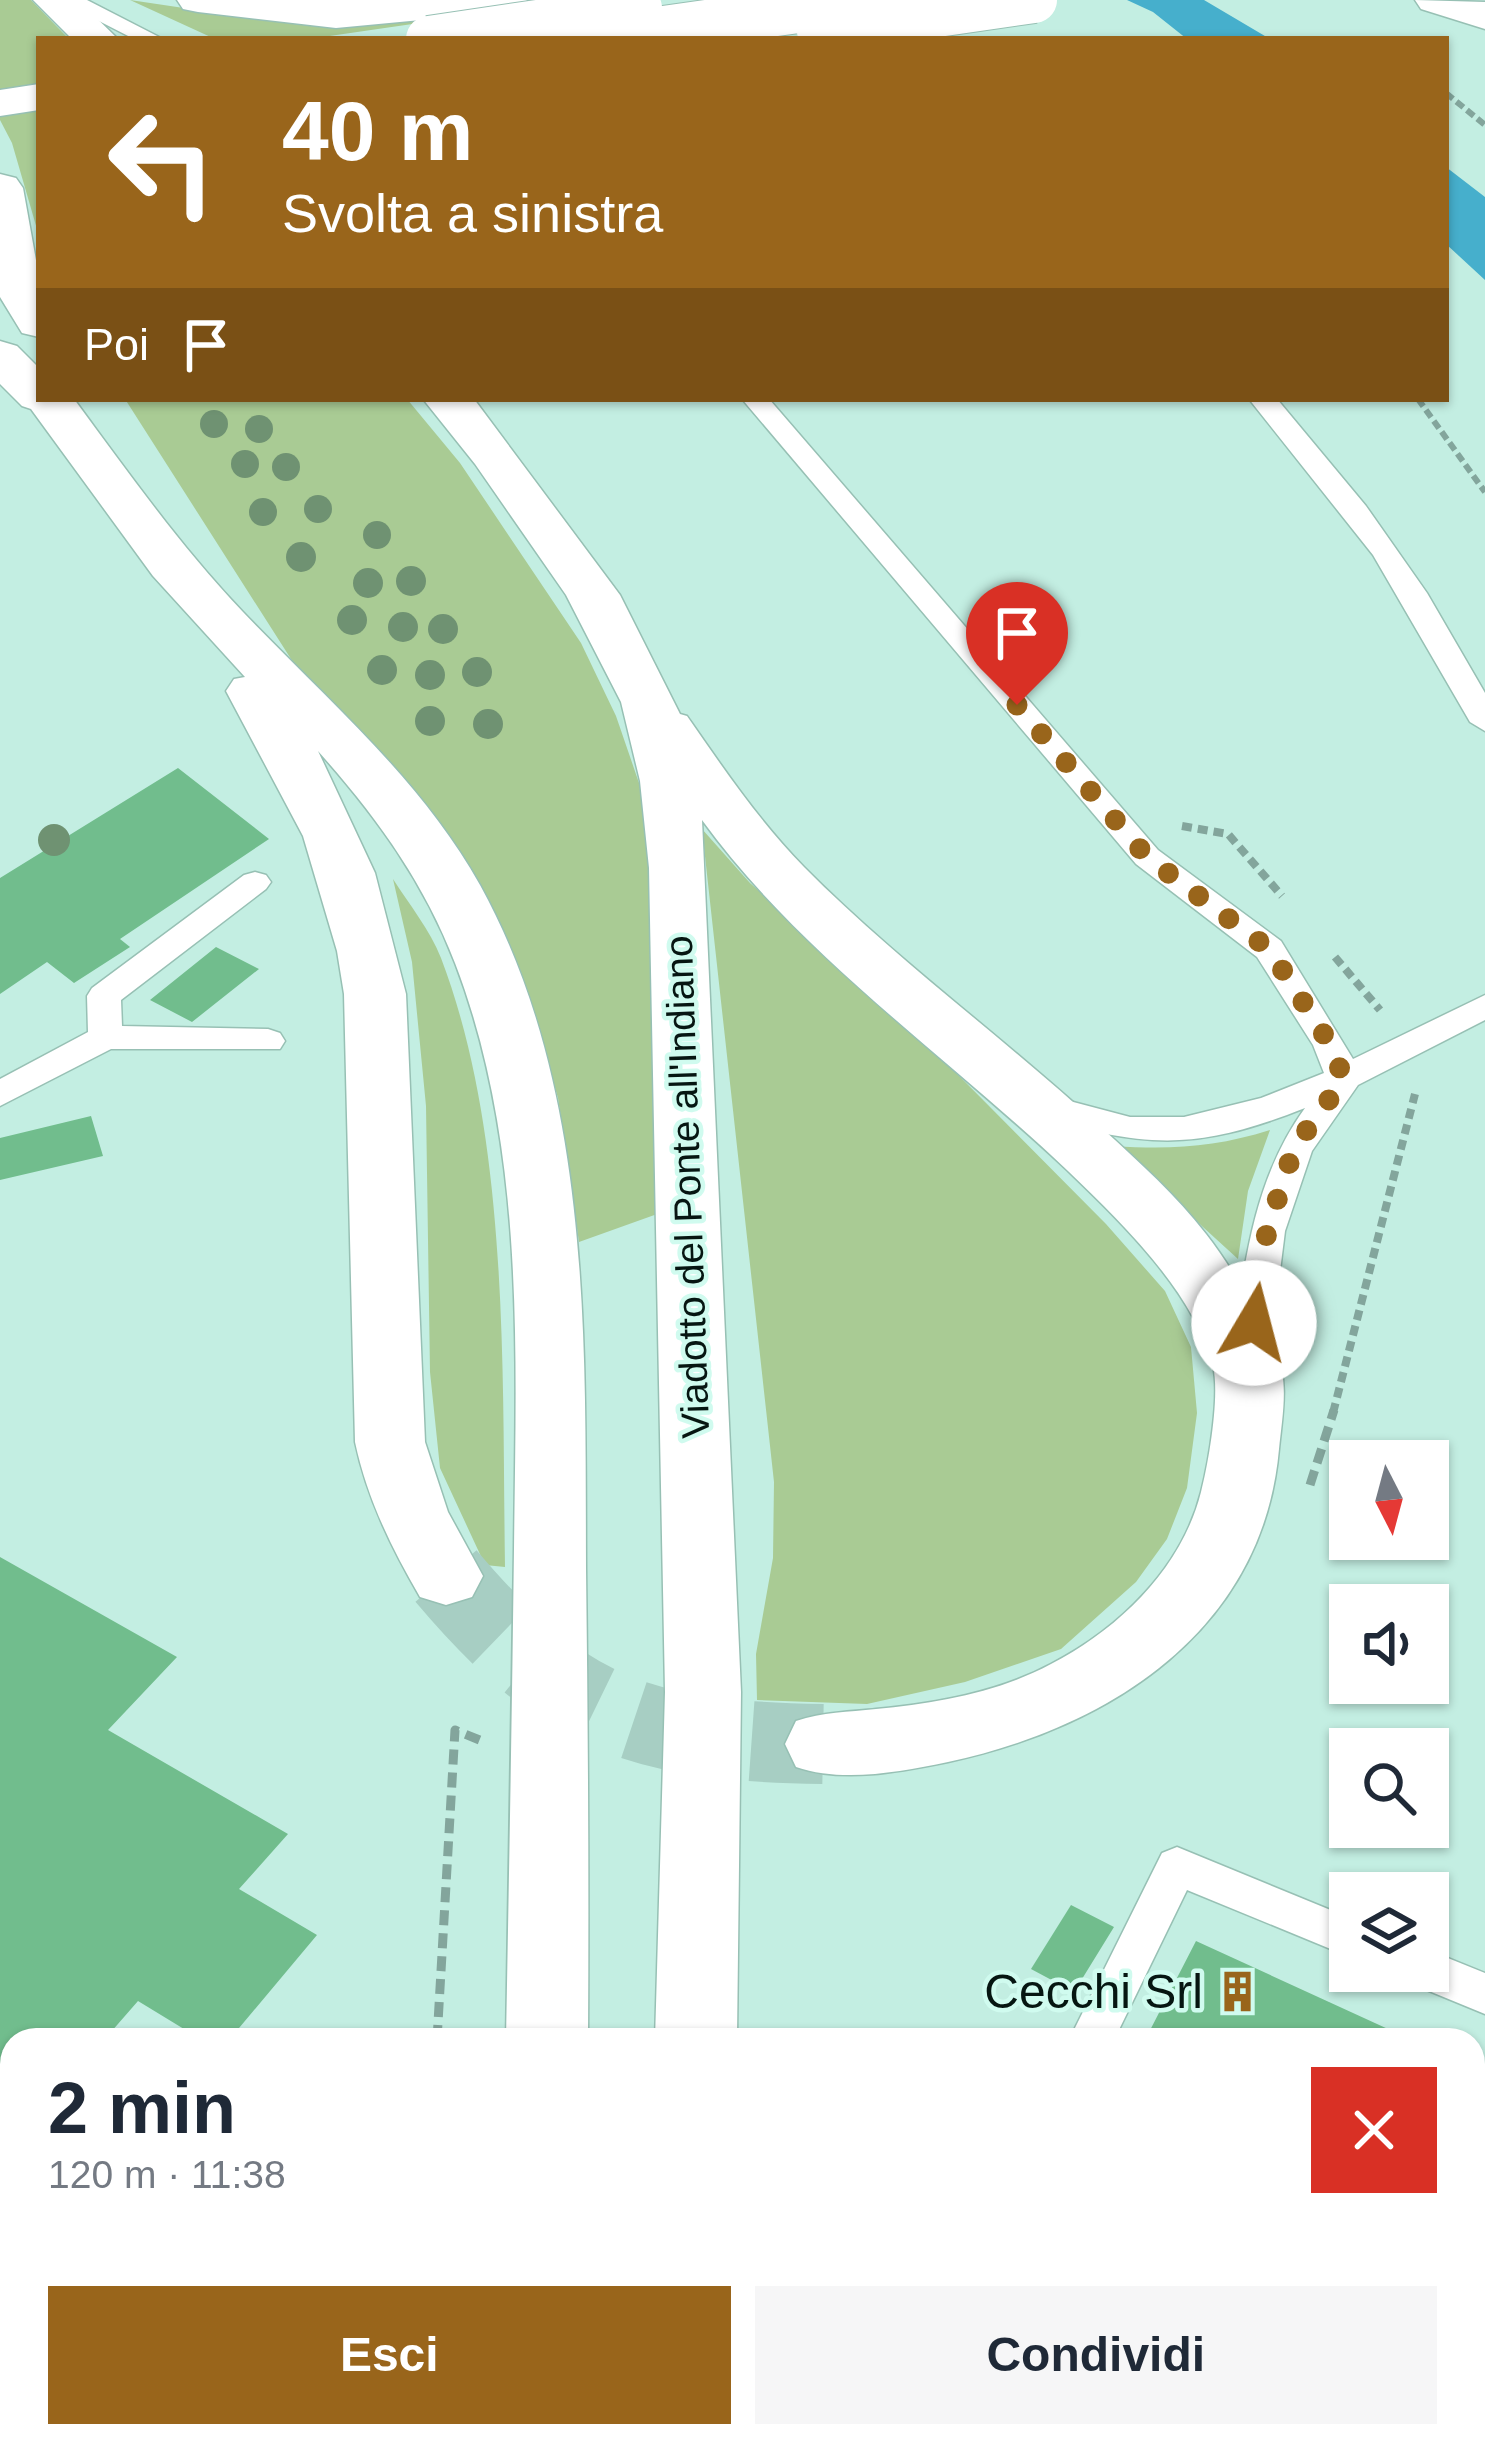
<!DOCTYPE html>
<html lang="it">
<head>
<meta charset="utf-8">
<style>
  :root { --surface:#fff; --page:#f6f6f7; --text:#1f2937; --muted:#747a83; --accent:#99651b }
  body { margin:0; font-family:Arial,sans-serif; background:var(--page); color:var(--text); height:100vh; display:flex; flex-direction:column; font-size:45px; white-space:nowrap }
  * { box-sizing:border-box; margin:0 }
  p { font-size:39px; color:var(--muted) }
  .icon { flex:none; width:66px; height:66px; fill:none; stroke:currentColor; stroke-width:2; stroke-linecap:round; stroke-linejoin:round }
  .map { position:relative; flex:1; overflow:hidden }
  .details { position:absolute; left:0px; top:2028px; width:1485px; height:420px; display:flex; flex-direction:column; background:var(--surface); border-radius:36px 36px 0 0; box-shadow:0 3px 9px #0004 }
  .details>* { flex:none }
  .top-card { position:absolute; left:36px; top:36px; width:1413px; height:366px; border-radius:0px; box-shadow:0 3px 9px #0004; background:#99651b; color:#fff; overflow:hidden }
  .needle { width:78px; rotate:174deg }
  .fabs { position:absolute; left:1329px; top:1440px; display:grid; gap:24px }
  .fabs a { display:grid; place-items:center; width:120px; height:120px; border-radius:0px; background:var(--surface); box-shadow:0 3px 9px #0004; font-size:60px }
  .pin { position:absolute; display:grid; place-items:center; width:102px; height:102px; color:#fff; margin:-123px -51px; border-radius:50% 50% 50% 0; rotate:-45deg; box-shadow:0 0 12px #0007 }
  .pin .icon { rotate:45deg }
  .me { position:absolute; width:132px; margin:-66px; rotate:8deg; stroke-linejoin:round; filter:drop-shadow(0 0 9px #0008) }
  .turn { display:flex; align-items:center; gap:42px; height:252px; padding:0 48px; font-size:54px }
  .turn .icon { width:156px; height:156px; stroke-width:2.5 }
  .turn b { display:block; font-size:84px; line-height:102px }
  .then { display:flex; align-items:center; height:114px; padding:0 48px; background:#0003; gap:24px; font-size:45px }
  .round { display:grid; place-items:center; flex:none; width:126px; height:126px; border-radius:0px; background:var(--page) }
  .head { display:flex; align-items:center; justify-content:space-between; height:204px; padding:0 48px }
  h1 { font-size:72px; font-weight:800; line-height:90px }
  .button { display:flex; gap:24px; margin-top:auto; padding:24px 48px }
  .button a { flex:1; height:138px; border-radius:0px; background:var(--accent); color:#fff; font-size:48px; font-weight:800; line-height:138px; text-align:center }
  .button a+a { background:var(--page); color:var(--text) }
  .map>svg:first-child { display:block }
  .green { fill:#a9cb94 }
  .water { fill:#46afcc }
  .building { fill:#71bd8d }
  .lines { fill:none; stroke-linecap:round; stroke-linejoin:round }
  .highway-tunnel { stroke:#a7cec3; stroke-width:80; stroke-dasharray:80 40; stroke-linecap:butt }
  .lane-casing { stroke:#97c0b4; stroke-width:3 }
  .street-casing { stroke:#97c0b4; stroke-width:3 }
  .highway-casing { stroke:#97c0b4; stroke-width:3 }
  .path-far2 { stroke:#83a59c; stroke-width:6; stroke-dasharray:9 4.5; stroke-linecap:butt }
  .path-far1 { stroke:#83a59c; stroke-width:8; stroke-dasharray:10 6; stroke-linecap:butt }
  .path { stroke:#83a59c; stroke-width:9; stroke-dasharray:15 8; stroke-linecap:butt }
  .lane { fill:#fff; fill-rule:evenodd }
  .street { fill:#fff; fill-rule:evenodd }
  .highway { fill:#fff; fill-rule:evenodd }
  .highway-bridge-casing { stroke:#97c0b4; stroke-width:48; stroke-linecap:butt }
  .highway-bridge { stroke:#fff; stroke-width:46 }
  .tree { fill:#6f9272 }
  .route { stroke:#99651b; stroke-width:21; stroke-dasharray:0 37.8 }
  .labels { text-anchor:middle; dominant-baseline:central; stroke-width:9; stroke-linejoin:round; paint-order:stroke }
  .street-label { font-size:39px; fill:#061612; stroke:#d0fbef }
  .near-poi-label { font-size:48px; fill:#061612; stroke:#d0fbef; text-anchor:end }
</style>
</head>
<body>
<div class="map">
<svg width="1485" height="2448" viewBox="0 0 1485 2448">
  <rect width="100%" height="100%" fill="#c3eee2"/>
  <path class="green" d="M0,0H31L69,39H39V236L12,143L0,120Z
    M130,0L257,19L433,21L309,39H215Z
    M125,399H407L460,463L581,643L616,716L650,815L660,1213L579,1242L558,1098L521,972L435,843L321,706Z
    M702,829L750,883L878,994L1106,1224L1165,1291L1191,1347L1197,1413L1187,1488L1167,1539L1136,1582L1061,1649L965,1682L867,1704L757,1700L756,1654L773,1558L774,1482Z
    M393,879C409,904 430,930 441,958C510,1139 502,1374 505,1567L485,1565L440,1468L430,1372L426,1106L412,962Z
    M1270,1130L1248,1191L1238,1259L1114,1146C1171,1150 1216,1147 1270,1130Z"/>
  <path class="water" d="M1127,0H1204L1270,39H1187L1153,12Z
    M1446,167L1485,197V280L1446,244Z"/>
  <path class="building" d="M178,768L269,839L120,939L130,947L74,983L47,962L0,994V878Z
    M216,947L259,969L192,1022L150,1000Z
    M91,1116L103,1156L0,1180V1138Z
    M0,1557L177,1657L108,1730L288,1834L239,1889L317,1935L229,2040H202L138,2001L104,2040H12V2091L0,2083Z
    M1071,1905L1114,1927L1074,1992L1031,1969Z
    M1196,1941L1412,2040H1145Z
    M1473,2068L1485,2074V2448H1030L1036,2436H1473Z"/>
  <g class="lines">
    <path class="highway-tunnel" d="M446,1576C565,1717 643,1741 823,1744"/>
    <defs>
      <path id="lane" d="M58,0H87L163,39H134Z
        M742,399H769L1158,850L1281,941L1353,1059L1485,995V1020L1358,1085L1312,1151L1285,1231L1269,1359L1263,1369L1250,1373L1237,1369L1231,1359C1244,1270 1251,1183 1305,1108C1192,1153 1144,1147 1031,1115L1026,1106L1031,1097L1043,1094L1130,1117H1184L1261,1098L1324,1073L1313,1045L1257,957L1136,864Z
        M1249,399H1277L1366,506L1427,593L1485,693V731L1470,722L1373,555Z
        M255,872L266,875L271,882L266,889L121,1000L122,1026L268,1029L280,1033L285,1041L280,1049H111L0,1106V1079L88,1032L87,996L92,988L244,875Z
        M1177,1847L1350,1918V1957L1187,1890L1114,2040H1069L1162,1853Z
        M1428,1950L1485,1973V2014L1412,1984L1406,1971H1428Z"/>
      <path id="street" d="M1415,0L1485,2V29L1421,9Z
        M0,2303L12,2308V2396L0,2391Z
        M111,2436H209L214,2448H116Z"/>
      <path id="highway" d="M33,0H78L118,39H72Z
        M177,0H527L521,9L506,12L336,28L198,12L183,9Z
        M39,84V110L0,116V90Z
        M0,174L16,178L23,188L39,277V337L22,333L0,297Z
        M0,341L17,346L39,368V399H74C128,472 180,546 243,612C327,700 420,778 480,885C593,1090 585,1342 586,1568C588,1726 589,1883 588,2040H506C509,1876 512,1712 514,1549C516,1356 526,1147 455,963C424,882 376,816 318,751L375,873L406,994L425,1442L448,1512L483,1576L472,1597L446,1605L420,1597C391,1547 367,1498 355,1442L344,994L337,951L303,836L226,691L234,679L245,677L153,576L31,409L22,406L0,384Z
        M423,399H474L620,595L680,714L687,716C723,768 759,821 804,867C897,961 1007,1040 1104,1130C1140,1163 1176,1195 1206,1234C1234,1270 1255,1310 1275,1351C1290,1379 1282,1418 1279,1449C1263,1630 1111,1727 948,1762C899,1772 843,1783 796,1767L785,1744L796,1721C823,1712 848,1712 876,1709C935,1703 997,1693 1051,1664C1119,1629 1182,1568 1201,1492C1209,1461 1220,1395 1213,1366C1194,1292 1121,1222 1068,1171C948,1057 799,954 702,820L741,1692L737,2040H655L665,1692L649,868L640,781L621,702L566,595L475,464Z
        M499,2436H589V2448H499Z
        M640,2436H730L729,2448H639Z"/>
    </defs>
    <use href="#lane" class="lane-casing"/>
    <use href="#street" class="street-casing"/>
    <use href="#highway" class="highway-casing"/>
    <path class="path-far2" d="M1446,93L1485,125
      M1418,399L1485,492"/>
    <path class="path-far1" d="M1182,826L1228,834L1282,896
      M1335,957L1380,1010
      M1333,1413L1415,1094"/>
    <path class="path" d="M1310,1485L1334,1410
      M437,2040L455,1730L482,1741
      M30,2436L49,2448
      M280,2436L294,2448
      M448,2436V2448"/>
    <use href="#lane" class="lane"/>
    <use href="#street" class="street"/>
    <use href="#highway" class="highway"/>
    <defs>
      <path id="highway-bridge" d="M820,31L1034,0
        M429,39L639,8
        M593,39L869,0"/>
    </defs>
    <use href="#highway-bridge" class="highway-bridge-casing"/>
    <use href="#highway-bridge" class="highway-bridge"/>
  </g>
  <g class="tree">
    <circle cx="214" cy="424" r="14"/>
    <circle cx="259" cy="429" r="14"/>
    <circle cx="245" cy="464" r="14"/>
    <circle cx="286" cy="467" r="14"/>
    <circle cx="318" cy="509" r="14"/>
    <circle cx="263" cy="512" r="14"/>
    <circle cx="377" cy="535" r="14"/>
    <circle cx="301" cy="557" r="15"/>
    <circle cx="411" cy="581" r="15"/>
    <circle cx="368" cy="583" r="15"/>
    <circle cx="352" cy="620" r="15"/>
    <circle cx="403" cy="627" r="15"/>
    <circle cx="443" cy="629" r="15"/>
    <circle cx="382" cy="670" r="15"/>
    <circle cx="477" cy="672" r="15"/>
    <circle cx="430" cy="675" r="15"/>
    <circle cx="430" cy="721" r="15"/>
    <circle cx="488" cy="724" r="15"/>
    <circle cx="54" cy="840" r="16"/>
  </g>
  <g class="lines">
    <path class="route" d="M1017,705L1147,857L1269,949L1330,1044L1344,1079L1294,1148L1267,1231L1254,1323"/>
  </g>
  <defs>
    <symbol id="building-bare" viewBox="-9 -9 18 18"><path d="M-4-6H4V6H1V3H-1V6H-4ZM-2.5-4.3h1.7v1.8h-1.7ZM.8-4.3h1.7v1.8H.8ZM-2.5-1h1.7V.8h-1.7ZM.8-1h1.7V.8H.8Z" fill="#99651b" stroke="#d0fbef" stroke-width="2.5" paint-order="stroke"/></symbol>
  </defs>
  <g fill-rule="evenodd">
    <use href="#building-bare" x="1208" y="1962" width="59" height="59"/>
  </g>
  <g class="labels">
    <g class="street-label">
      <text transform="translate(687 1187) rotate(-92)">Viadotto del Ponte all'Indiano</text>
    </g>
    <g class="near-poi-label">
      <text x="1203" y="1991">Cecchi Srl</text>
    </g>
  </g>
</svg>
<div class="fabs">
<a><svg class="needle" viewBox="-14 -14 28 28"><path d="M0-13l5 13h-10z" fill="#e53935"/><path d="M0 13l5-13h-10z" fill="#747a83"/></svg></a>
<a><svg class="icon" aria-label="sound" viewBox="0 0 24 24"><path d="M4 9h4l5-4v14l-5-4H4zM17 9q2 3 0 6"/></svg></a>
<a><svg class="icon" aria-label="search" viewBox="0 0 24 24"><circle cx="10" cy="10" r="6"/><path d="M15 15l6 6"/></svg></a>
<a><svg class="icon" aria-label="layers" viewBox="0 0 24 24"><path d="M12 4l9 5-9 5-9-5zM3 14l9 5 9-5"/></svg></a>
</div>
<div class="pin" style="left:1017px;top:705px;background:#d93025"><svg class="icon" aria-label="arrive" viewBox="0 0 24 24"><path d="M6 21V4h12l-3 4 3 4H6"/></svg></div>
<svg class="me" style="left:1254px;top:1323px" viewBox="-20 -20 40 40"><circle r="19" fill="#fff"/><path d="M0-13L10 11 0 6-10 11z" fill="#99651b"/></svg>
<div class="top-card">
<div class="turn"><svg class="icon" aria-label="left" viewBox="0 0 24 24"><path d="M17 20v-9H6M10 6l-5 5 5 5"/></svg><div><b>40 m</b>Svolta a sinistra</div></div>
<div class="then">Poi<svg class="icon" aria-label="arrive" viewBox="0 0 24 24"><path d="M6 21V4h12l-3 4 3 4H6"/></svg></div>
</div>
<section class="details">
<div class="head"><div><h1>2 min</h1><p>120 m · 11:38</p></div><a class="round" style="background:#d93025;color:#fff"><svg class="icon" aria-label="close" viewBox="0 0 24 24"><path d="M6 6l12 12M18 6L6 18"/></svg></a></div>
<div class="button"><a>Esci</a><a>Condividi</a></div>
</section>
</div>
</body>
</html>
